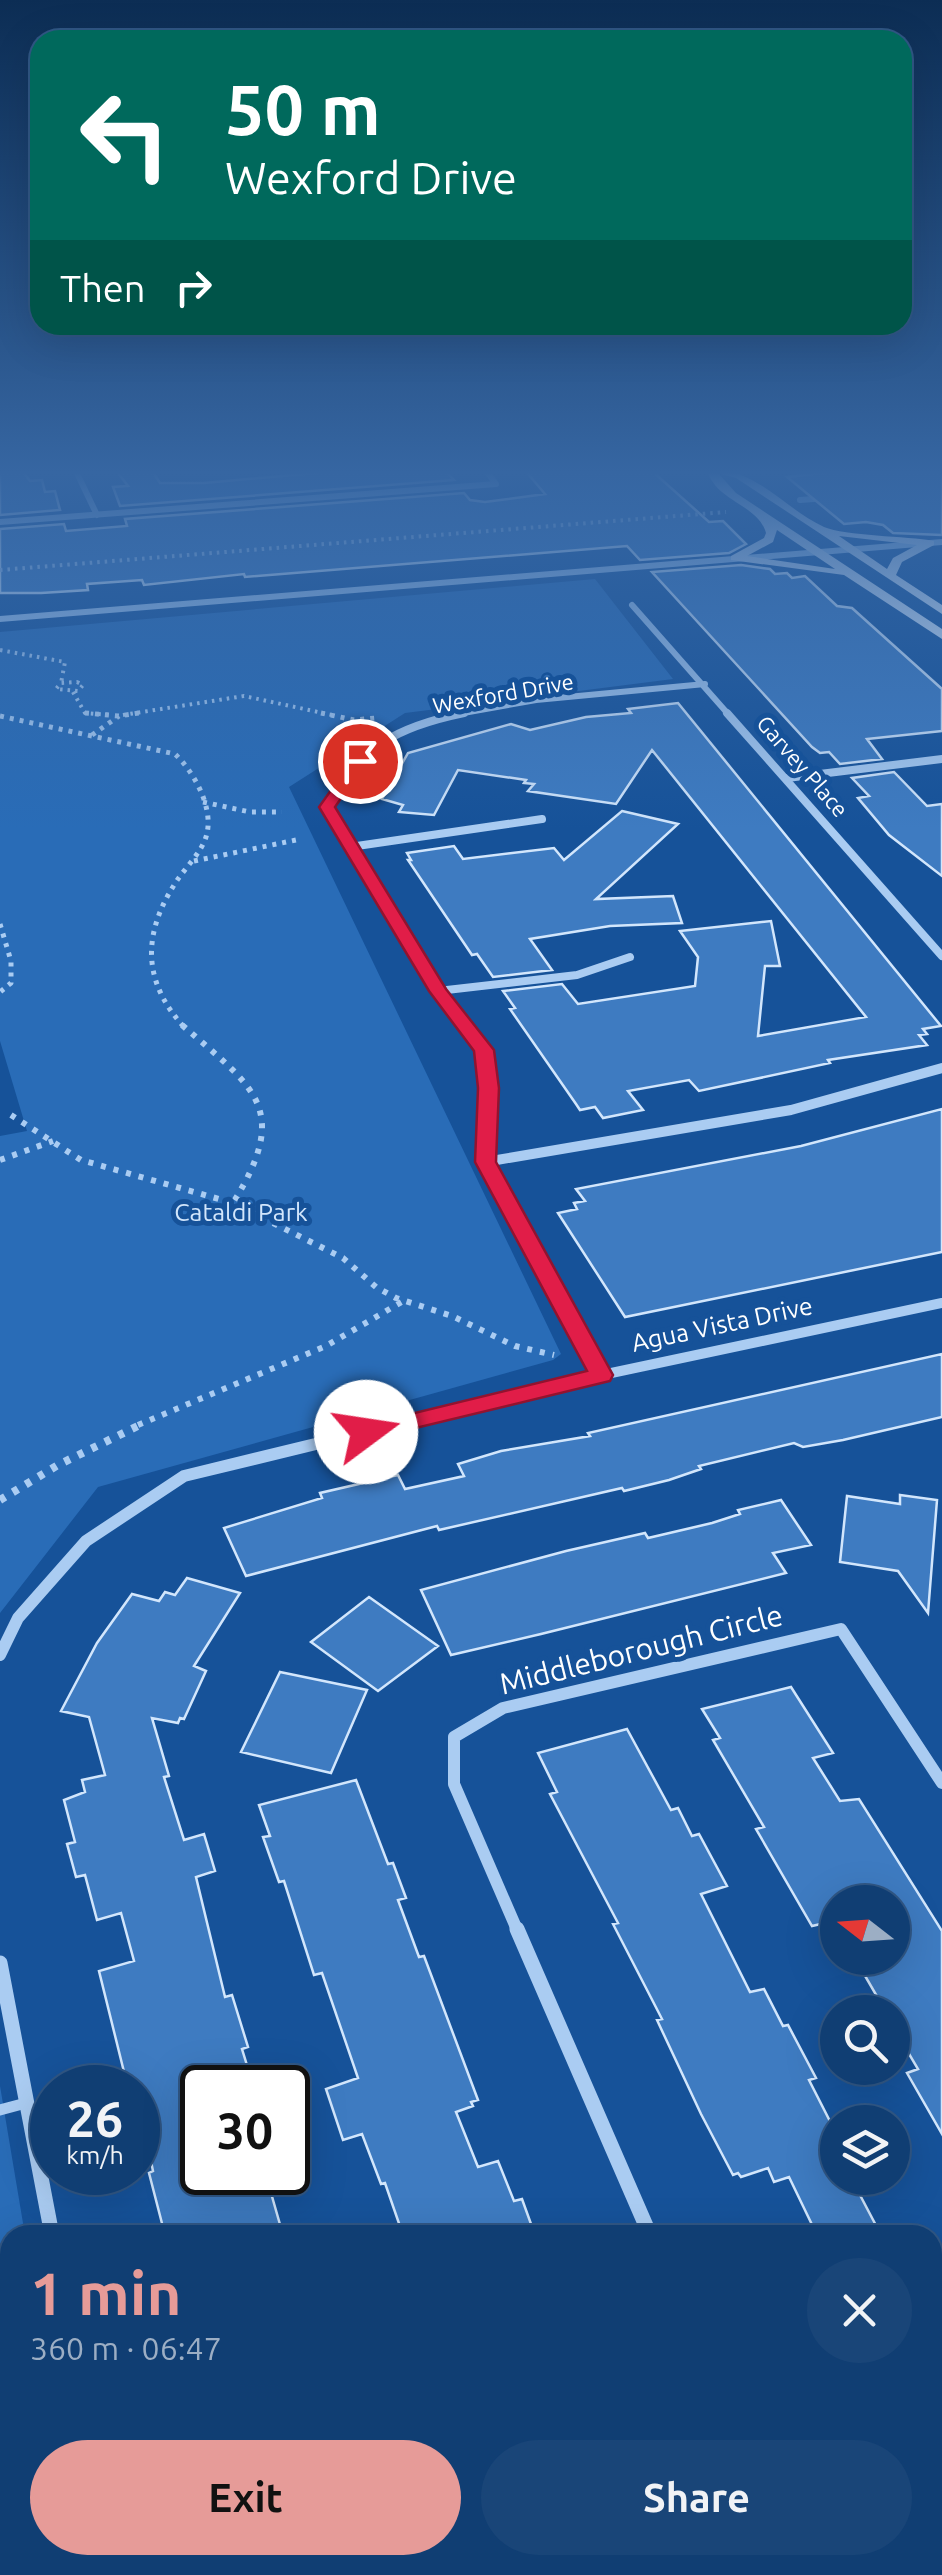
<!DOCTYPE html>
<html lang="en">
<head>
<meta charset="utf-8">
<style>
  :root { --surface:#103e73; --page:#194578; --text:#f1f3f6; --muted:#9caec4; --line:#305785; --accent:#e69b98 }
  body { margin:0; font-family:Ubuntu,sans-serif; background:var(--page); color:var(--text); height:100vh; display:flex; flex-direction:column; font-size:38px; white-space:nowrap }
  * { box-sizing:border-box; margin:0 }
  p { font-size:32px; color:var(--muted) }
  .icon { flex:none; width:55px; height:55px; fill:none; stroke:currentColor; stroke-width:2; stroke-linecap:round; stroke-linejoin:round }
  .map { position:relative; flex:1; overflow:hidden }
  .sheet { position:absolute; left:0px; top:2225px; width:942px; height:350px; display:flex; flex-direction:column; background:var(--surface); border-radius:30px 30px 0 0; box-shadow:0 10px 40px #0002,0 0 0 2px var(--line) }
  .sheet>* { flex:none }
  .top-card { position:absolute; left:30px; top:30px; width:882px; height:305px; border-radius:30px; box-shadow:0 10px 40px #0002,0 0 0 2px var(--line); background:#00695c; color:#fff; overflow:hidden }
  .needle { width:65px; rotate:287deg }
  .tools { position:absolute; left:820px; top:1885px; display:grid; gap:20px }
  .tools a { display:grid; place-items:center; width:90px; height:90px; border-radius:50%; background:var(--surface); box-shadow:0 10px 40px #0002,0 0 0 2px var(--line); font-size:50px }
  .speed { position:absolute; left:30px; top:2065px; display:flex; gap:20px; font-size:50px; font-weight:700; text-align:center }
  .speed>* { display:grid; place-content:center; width:130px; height:130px; border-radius:50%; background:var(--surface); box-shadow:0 10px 40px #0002,0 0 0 2px var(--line); line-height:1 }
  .speed small { font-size:25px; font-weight:400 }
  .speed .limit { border:5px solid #111; border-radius:15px; background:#fff; color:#111 }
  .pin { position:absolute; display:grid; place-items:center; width:85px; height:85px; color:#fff; margin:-42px; border:5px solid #fff; border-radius:50%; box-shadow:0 2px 10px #0007 }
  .me { position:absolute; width:110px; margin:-55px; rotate:76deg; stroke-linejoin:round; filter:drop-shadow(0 0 8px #0008) }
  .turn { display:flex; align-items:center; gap:35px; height:210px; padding:0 30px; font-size:45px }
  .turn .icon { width:130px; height:130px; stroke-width:2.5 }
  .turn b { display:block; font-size:70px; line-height:85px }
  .then { display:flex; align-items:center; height:95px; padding:0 30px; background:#0003; gap:20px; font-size:38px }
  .round { display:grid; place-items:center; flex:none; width:105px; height:105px; border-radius:52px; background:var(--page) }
  .head { display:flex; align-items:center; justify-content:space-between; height:170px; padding:0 30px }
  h1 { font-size:60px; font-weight:600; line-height:75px; color:var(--accent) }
  .button { display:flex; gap:20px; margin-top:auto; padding:20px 30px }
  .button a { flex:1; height:115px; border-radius:60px; background:var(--accent); color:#111; font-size:40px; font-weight:600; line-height:115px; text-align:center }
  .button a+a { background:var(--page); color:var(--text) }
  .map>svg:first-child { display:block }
  .green { fill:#296cb7 }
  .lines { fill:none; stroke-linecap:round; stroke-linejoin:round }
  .stream { stroke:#9cc7f5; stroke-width:6 }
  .building { fill:#3e7bc1; stroke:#d2e6fc; stroke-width:2.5 }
  .path-far3 { stroke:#aaccf2; stroke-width:4; stroke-dasharray:2.5 5; stroke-linecap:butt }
  .path-far2 { stroke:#aaccf2; stroke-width:5; stroke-dasharray:4 6; stroke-linecap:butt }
  .path-far1 { stroke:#aaccf2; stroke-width:6; stroke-dasharray:5 8; stroke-linecap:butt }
  .path { stroke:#aaccf2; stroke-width:8; stroke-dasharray:6 9; stroke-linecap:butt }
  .service { stroke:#aaccf2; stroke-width:11 }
  .minor-far4 { stroke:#aaccf2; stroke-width:6 }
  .minor-far3 { stroke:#aaccf2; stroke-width:8 }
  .minor-far2 { stroke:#aaccf2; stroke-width:10 }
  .minor-far1 { stroke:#aaccf2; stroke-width:12 }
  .minor { stroke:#aaccf2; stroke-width:15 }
  .tertiary { fill:#aaccf2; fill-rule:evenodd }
  .secondary { fill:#d9e9fc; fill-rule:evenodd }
  .route { fill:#e11d48; stroke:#92132f; stroke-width:2.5 }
  .labels { text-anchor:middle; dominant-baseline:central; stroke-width:10; stroke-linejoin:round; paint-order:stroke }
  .far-street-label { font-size:22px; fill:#fff; stroke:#165299 }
  .park-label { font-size:25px; fill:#d2e6fc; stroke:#165299 }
  .street-label { font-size:25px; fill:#fff; stroke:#165299 }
  .near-street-label { font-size:30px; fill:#fff; stroke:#165299 }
</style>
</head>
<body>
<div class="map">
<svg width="942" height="2575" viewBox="0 0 942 2575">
  <rect width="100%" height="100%" fill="#165299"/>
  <path class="green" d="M595,579L673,679L405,713L289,787L561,1354L553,1360L98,1487L0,1613V1136L27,1131L0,1041V632Z
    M0,2086L25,2235H10V2565H80L81,2575H0Z"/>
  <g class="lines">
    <path class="stream" d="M800,500L826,498"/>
  </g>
  <path class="building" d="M0,469H21L30,481L42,480L45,492L55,491L60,510L0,515Z
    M115,469H151L160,483H204L361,469H444L454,480L120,506L113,487L128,486Z
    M524,469L651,470L709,522L723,521L746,544L729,553L640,560L627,546L245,577L244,574L144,585L142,580L87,584L88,590L41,593H0V529L64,524L66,531L127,526L125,519L464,493L470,500L485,502L545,494Z
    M860,469H942V535L893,533L883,525L866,522L844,524L787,477Z
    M741,565L770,569L775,574L787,573L792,578L805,576L837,606L852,608L942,689V731L867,739L882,759L840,764L829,752L820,753L812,747L652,572Z
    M678,703L941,1026L923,1029L927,1034L919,1035L927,1045L828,1060L830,1063L699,1091L689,1080L628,1091L643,1110L603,1118L595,1107L580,1110L576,1104L510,1009L515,1008L503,991L562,984L578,1004L695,986L698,957L680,931L771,921L780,966H765L758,1036L866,1017L652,750L616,804L528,791L534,784L524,783L526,780L458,770L434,815L399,812L403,805L382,799L408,753L511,724L530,730L586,717L631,713L628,709Z
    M894,772L927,806L942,804V876L889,835L858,798L869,796L852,778Z
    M622,811L678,824L596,899L673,896L682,923L610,926L530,939L552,970L493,977L477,954L472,955L408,860H411L407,853L454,846L463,859L554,848L564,860Z
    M942,1109V1252L625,1317L558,1213L577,1209L574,1203L585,1201L576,1189L801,1146Z
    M942,1354V1417L843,1440L803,1447L794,1443L699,1466L701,1469L669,1480L624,1491L622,1488L439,1530L437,1526L246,1576L224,1528L322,1498L320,1493L398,1475L405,1489L464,1476L458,1464L501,1451L590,1436L588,1433Z
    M900,1495L937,1500L928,1613L898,1571L840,1562L847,1496L900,1504Z
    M781,1500L811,1545L773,1553L786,1573L541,1634L451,1655L421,1590L566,1551L645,1533L648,1538L712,1523L740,1514L738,1510Z
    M187,1578L240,1593L194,1666L206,1671L184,1719L180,1718L178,1723L152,1718L169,1776L164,1777L184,1840L204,1834L215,1871L196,1877L225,1997L232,1995L248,2047L242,2049L254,2088H202V2172H265L283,2235H165L149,2173L153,2171L143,2123L138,2124V2088H128L99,1971L134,1961L121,1913L97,1920L85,1875L76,1877L67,1844L75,1842L64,1800L85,1792L82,1780L105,1775L89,1717L61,1711L97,1643L132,1594L159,1601L165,1592L175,1595Z
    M369,1597L438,1646L378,1691L311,1642Z
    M280,1672L367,1690L331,1773L241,1752Z
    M791,1687L833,1753L813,1758L840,1801L859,1799L942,1931V2134L907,2073L918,2069L892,2025V2012H886L857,1962L892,1958V1902H838V1920L812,1926L756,1829L764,1827L713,1740L720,1738L702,1709Z
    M627,1729L671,1810L678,1808L692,1836L699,1834L727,1886L701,1894L750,1992L764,1989L783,2026L788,2025L816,2078L809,2080L838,2137V2178H851L881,2235H817L789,2177L774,2182L768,2168L741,2177L738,2173L733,2175L701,2114L657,2020L662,2019L613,1924L618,1923L550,1794L557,1792L538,1753Z
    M356,1780L388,1864L393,1863L406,1898L398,1900L419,1957L424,1956L478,2100L471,2102L473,2106L456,2112L478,2167L498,2161L514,2201L522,2199L535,2235H403L385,2183L381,2184L362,2134L343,2140L326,2089L358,2078L322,1973L314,1975L284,1881L279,1882L263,1837L270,1836L259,1805Z"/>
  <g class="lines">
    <path class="path-far3" d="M0,570L726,512
      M0,650L65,662L61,683
      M77,682L83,685L78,691L56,689L61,683Z
      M73,692L85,713L111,715
      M123,715L244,696L332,715"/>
    <path class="path-far2" d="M85,713L119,716L139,713
      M321,713L354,720L377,718
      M0,716L175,754C194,772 215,809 206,837C201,853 185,868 176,882C142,934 142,982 185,1028
      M92,735L119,716
      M203,802L250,812H282
      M194,861L296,840
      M0,924L11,961V983L0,992"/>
    <path class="path-far1" d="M182,1025C254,1088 292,1108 233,1203
      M11,1115L81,1160L233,1203L343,1258L376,1287L396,1298L452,1316L515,1346L554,1355
      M0,1160L53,1141
      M138,1425L326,1346L405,1300"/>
    <path class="path" d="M0,1500L58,1465L144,1423"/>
    <path class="service" d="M0,2110L26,2103"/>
    <path class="minor-far4" d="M75,469L97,515
      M0,522L496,484L485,469
      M632,605L729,715
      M452,715L536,700L705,684"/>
    <path class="minor-far3" d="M464,713C396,727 362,746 327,807L438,991L467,1028
      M727,713L942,956
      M787,778L942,759
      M350,847L542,819
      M438,991L577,975L630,957"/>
    <path class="minor-far2" d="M465,1025L484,1050L488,1088L485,1162L601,1375
      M485,1162L791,1110L942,1068
      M392,1425L583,1379L942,1303"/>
    <path class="minor-far1" d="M0,1655L18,1618L86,1541L184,1476L402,1423
      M518,1932L454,1784V1737L503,1708L841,1629L942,1783"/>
    <path class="minor" d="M517,1929L650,2235
      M0,1963L52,2235
      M118,2565L120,2575
      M793,2565L797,2575"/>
    <path class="tertiary" d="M942,539V545L0,622V616Z"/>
    <path class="secondary" d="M707,469C756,467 783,508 824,527C845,536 907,536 934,541V545L902,562L896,575L942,605V614L736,478L718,473L736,493L942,629V639L844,575L731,560V556L764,538L766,533C758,504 714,501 707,469ZM777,530L835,569L747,556L773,542ZM839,536L917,545L893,558L887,569Z"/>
  </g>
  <linearGradient id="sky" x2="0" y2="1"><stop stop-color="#0c2d54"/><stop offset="0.57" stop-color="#3666a2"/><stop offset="1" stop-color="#3666a2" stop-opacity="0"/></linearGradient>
  <rect width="942" height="829" fill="url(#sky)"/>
  <path class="route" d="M354,758L367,761L335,807L446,989L494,1050L499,1088L496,1162L613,1375L610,1381L366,1440L357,1438L353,1432L357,1427L587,1371L475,1162L478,1088L474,1051L429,991L319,807Z"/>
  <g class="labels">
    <g class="far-street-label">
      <text transform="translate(503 693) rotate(-10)">Wexford Drive</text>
      <text transform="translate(803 766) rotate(49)">Garvey Place</text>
    </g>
    <g class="park-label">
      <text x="241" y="1212">Cataldi Park</text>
    </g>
    <g class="street-label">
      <text transform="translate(722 1324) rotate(-12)">Agua Vista Drive</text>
    </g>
    <g class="near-street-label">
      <text transform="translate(641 1649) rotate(-14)">Middleborough Circle</text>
    </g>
  </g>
</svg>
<div class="tools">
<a><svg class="needle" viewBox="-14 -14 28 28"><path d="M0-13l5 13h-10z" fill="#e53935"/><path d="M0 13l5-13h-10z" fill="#9caec4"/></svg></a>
<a><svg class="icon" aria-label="search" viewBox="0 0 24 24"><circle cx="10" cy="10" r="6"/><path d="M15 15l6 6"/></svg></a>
<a><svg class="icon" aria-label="layers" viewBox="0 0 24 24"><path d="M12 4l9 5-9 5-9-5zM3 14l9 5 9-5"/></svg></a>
</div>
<div class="speed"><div>26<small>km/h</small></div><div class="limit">30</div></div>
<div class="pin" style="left:360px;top:761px;background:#d93025"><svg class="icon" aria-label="arrive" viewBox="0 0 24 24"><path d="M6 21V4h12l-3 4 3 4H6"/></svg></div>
<svg class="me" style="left:366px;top:1432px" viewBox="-20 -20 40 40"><circle r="19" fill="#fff"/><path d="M0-13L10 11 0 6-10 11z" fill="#e11d48"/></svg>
<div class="top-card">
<div class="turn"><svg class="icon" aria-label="left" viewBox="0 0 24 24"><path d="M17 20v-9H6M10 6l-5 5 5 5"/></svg><div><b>50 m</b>Wexford Drive</div></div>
<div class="then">Then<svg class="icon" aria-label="right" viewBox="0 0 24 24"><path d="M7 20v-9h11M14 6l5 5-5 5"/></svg></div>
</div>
<section class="sheet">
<div class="head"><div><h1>1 min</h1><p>360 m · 06:47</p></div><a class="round"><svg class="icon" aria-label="close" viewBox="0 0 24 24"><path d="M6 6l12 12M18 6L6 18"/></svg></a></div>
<div class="button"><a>Exit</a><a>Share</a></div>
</section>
</div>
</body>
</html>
